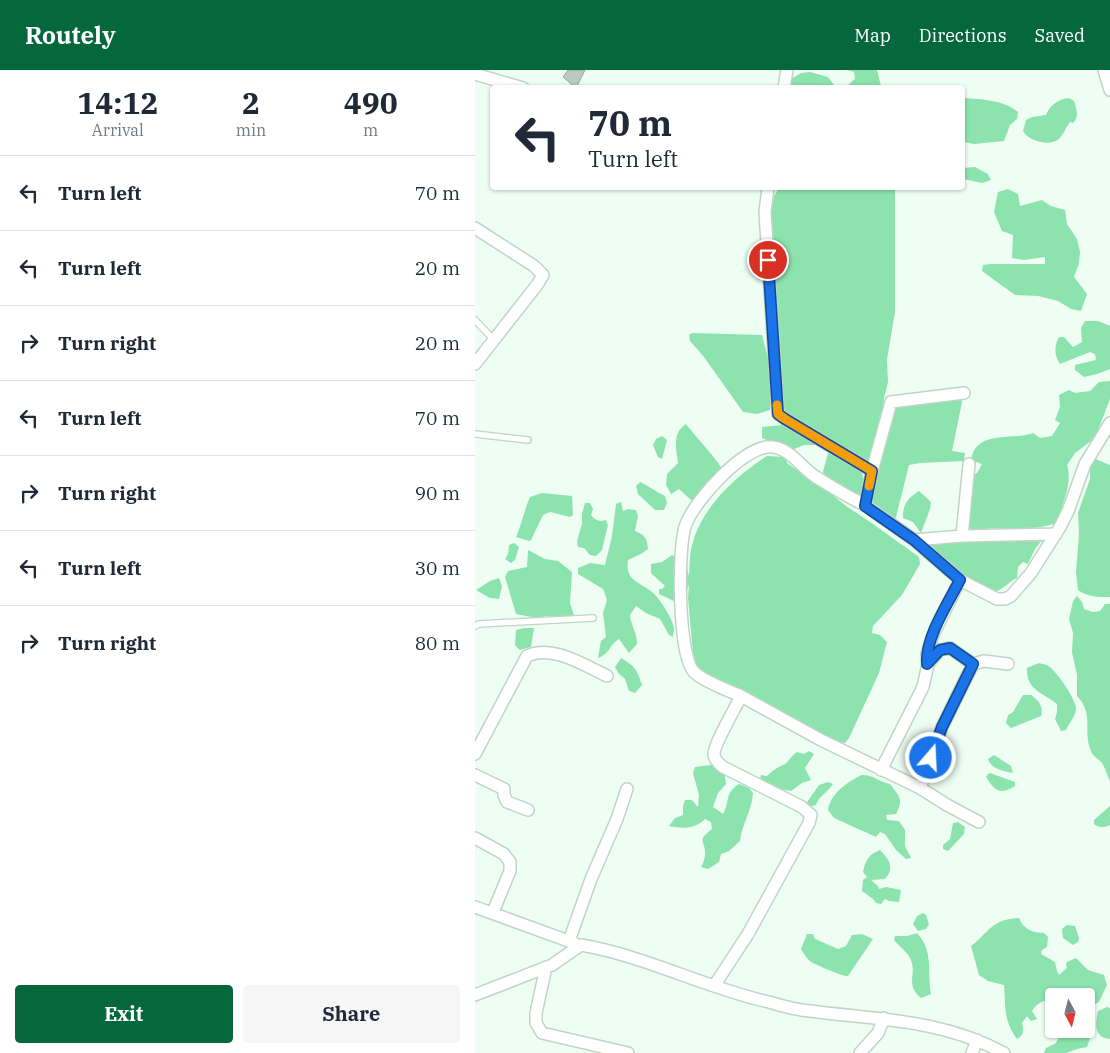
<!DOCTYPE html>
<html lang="en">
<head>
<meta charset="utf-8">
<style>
  :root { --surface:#fff; --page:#f6f6f7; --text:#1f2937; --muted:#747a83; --line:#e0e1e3; --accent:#05683c }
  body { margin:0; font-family:"IBM Plex Serif",serif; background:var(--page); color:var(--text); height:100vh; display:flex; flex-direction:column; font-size:19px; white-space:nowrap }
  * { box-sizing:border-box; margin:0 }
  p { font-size:16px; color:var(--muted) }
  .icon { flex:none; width:28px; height:28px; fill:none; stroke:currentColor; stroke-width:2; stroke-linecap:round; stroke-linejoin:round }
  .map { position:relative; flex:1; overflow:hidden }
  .side { display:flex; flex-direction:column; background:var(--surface); width:475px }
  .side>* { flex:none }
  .guide { position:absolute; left:15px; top:15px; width:475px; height:105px; border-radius:5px; box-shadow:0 1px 4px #0004; background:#fff; color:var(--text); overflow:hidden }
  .needle { width:32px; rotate:173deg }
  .controls { position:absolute; left:570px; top:918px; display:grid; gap:10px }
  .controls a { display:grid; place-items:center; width:50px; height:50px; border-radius:5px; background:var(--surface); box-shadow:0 1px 4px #0004; font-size:25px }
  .pin { position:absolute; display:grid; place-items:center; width:42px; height:42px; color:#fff; margin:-21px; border:2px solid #fff; border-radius:50%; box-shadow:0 1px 5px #0007 }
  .me { position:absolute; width:55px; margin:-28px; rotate:19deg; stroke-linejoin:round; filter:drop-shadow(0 0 4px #0008) }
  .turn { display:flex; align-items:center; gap:18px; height:105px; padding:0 15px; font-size:22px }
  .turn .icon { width:65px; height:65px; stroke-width:2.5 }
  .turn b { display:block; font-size:35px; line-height:42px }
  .eta { display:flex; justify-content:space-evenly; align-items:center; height:85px; text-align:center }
  .eta b { font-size:30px; font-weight:700; line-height:35px }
  .primary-button { display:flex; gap:10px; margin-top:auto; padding:10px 15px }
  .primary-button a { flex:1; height:58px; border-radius:5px; background:var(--accent); color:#fff; font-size:20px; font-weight:700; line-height:58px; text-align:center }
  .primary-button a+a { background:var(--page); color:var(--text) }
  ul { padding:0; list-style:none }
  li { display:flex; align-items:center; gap:15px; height:75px; padding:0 15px; border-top:1px solid var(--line) }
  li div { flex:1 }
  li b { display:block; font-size:19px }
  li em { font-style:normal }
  header { display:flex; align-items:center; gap:30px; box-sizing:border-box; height:70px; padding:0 25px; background:var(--accent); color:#fff }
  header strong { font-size:24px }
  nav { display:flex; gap:28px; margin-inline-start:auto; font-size:18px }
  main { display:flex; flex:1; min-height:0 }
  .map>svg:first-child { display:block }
  .green { fill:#8ce3ae }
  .building { fill:#b7cabd; stroke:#92a598 }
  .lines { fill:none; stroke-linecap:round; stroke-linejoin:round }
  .lane-casing { stroke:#c0d4c7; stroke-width:8 }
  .street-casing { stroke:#c0d4c7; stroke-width:14 }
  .lane { stroke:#fff; stroke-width:5.5 }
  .street { stroke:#fff; stroke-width:11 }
  .route-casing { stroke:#114b97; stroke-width:12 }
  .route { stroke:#1a73e8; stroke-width:9 }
  .slow { stroke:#f59e0b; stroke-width:9 }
</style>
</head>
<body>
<header>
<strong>Routely</strong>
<nav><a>Map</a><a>Directions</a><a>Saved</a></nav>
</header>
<main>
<section class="side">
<div class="eta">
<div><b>14:12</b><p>Arrival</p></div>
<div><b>2</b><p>min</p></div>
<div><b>490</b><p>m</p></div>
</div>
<ul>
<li><svg class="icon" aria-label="left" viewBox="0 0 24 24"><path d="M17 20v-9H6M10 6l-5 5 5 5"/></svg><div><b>Turn left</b></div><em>70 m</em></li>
<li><svg class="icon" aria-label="left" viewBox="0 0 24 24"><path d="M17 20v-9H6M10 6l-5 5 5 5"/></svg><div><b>Turn left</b></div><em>20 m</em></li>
<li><svg class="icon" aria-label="right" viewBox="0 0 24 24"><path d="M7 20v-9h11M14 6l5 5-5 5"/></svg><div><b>Turn right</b></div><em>20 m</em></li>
<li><svg class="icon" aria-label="left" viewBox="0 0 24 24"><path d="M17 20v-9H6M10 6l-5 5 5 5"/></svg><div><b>Turn left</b></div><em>70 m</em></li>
<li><svg class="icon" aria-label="right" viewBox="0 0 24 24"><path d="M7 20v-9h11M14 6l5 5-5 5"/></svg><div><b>Turn right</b></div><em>90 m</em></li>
<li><svg class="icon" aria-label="left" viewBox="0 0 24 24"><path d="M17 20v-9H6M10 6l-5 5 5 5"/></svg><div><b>Turn left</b></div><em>30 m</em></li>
<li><svg class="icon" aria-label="right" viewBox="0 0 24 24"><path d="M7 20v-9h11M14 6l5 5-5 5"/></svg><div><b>Turn right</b></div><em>80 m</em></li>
</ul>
<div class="primary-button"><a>Exit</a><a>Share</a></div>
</section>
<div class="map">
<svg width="635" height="983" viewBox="0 0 635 983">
  <rect width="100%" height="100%" fill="#eefef3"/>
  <path class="green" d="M372,0H402L406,16L408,17H373L374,14L380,9L379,2Z
    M335,2L353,7L360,16L363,17L313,18L316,9L326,3Z
    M488,28C506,29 529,30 543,42L542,49L535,55L529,71L499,74L489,72L488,67Z
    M594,28L599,31C601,38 605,46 598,53L595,52C591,57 588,65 584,69C574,77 554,71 548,61L551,50L557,47L571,45C575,35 583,29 594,28Z
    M500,97L513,104L516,110L507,113L488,109V98Z
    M304,118H420V242L412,289L413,312L409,328L408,345L393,391L383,390L370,378L308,344L310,340L308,336L295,149L299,126Z
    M533,119L543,124L545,136L567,130L576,136L590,140L592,154L602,169L605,182L604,194L599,207L612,224L606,241L596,239L583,231L563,226L540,225L507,201L508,195L516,194H570V187L549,190L537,188L538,165L527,161L519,142L523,122Z
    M610,251H623L635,256V299L622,304L609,307L600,300V295L621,290L620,284L615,282L585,294C579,285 579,276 584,267H589L598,277L607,272L606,258Z
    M217,263L287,265L295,296L296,309L295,340L282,344L268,342L229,287L215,271L214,265Z
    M635,311V329L620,368L600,383L592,395C598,414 587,434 582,453C554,463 523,455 494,461L491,459L498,405L502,403L507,394L496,390C501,359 538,371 558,363L565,368L577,366L585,353L580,350L585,337L584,325L594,320L600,323L615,321L624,312Z
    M486,328L487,332L477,381L490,383L489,391L445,393L434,395L420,451L394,432L412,367L419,334Z
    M211,354C223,370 237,383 248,400L220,428L216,430L204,419L196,424L191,415L192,404L203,393C201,378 197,363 211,354Z
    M306,355L347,375H329L317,380L287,368V357Z
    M187,366L192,370L187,389L183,387L178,375L181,369Z
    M353,383C380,388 394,398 386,426L382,428L350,408L348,402Z
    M292,386L309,387L313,394L344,414L371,436L398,454L444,487L445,494L427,525L398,556L397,563L405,565L412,572L404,603L374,668L370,673L358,671L257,616L228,603L222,595L218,584L213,528L214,514L209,532H201L184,524V519H187L190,516L176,503V494L187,492L197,485L211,494L214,506C215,495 214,483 218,472C228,436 262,405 292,386Z
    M618,388L635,395V527C624,527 612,527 603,520L601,502L604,464L603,443L615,409V393Z
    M165,412C174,416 181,422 190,426L192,433L189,440H180L163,424L161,416Z
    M444,421L456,432L455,439L446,463L438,452L428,448C427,435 434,427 444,421Z
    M67,423L97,426L98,445L95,447L75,442L68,445L56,470L54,471L41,467C47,454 49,440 55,427Z
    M146,432L148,441L153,439L161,440L163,446L160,461C170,465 172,468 173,479L166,484L153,490C150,511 163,511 177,522C184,527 199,551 199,559C199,562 198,565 198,567L194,565L185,549L171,543L161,536L155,545C156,555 162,563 162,574L154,583L144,569C133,576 136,583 123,588L126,571L131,567L128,543L132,530L128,519L103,504V498L115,493L130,495L137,466L141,434Z
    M110,433H115L118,439L116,445C121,451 124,452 131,450L133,455L127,480L121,486L115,485L109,478L103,477L102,471L107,454V444Z
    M570,466L560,479L553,494L548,492L543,497L542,508C535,511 528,519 522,521C511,525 464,485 453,477L451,473Z
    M39,473L44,477L40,490L36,493L30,489L33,484L34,475Z
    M53,480L70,489L83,491L97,502L95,533L99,545L83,548L72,546L61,548L41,544L30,507L33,501L52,497Z
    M24,508L27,516L24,529L15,528L1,520L15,511Z
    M602,526L607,532L609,539L618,542L625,541L630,534H635V711C632,705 630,698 627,693C624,689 618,687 616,681C607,661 620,645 602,626V605L597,582L598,563L594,549L598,531Z
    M50,558H59L56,577L45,580L40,575L41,560Z
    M146,588C160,596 162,600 167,615L160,623L154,621L150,609L144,604L140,597Z
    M564,593C566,594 569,594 572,595C581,600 600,628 601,638C601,646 594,653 591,660L586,661L580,649L582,642V634C567,622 551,620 552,598Z
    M548,625H556C563,630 569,636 566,646L536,658L531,653L533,645L538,642Z
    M334,681L339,684L330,698L336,710L327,713L316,721L304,719L285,710L286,705L292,706C298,700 303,697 310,694C314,691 317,685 322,682L329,684Z
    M519,685L536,696L538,703C528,701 516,699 513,689Z
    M235,695C247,699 250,701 251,714L243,723L238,737L248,744C255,733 249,723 264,714L274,718L278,723C277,740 267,754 265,771L254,781L246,784L244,792L233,799L226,797C228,794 230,788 230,785C231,770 220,772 237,759L236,752L230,749C220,759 208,759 194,756L200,748L208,745V736L210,730H217L223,737L224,725L218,703L220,697Z
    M515,703L540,712V716C525,726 519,720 511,707L513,704Z
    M387,705C400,705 403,712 415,714C424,726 429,729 421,744L411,745L412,750L424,751L430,760V776L436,788L431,789L421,780L410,764L405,762L401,767L359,748L353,740C356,723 372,712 387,705Z
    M353,712L358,714C353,722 344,726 341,735L333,737L330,735L344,715Z
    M635,736V755C629,758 624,758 619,754V750Z
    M483,752L490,757L489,764L473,781L468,779V775L475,769L478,753Z
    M405,780C414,789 420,798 410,809L396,810L403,816L404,819L411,817L426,820L424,832L414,831L410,829L406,834L401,833L398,829L387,821L388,810L392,807L388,802C390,791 394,784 405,780Z
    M448,843L451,845L454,854L451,859L443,861L438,854L442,846Z
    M544,848C548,859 558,863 569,863L573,867L572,877L567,880L566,884L580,892L582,901L584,905L592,898L591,894L592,892L601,888L613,900L629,905L632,915L624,932L615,937L611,943V926H579V930C568,930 563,932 557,941L562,949L556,951L552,946L547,953C549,961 549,965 542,969C528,950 531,937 529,915L513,911L504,905L496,876C516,861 515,850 544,848Z
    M592,855L600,856L604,868L603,872L598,875L588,868L587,859Z
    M442,863C459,881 452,902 456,924L446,928C429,914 443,904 435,888C432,882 424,876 419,870L420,866H432Z
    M332,864H338L340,869L363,879L371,876L377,865L387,864L398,869L373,906C368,907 342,895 336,892C332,889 329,884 326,879Z
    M632,937L635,938V969C619,968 620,954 623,941Z
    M611,954L616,965L612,977L602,979L591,983H569L571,978L581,973L588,959H611Z"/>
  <path class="building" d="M93,0H110L101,18L88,7Z"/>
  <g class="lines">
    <defs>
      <path id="lane" d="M0,250L19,270
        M0,364L53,370
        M0,556L4,554L118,548"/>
      <path id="street" d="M629,0L635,20
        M0,4L48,18
        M309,18L312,0
        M293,118L290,142L303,344L310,349L397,401
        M0,158L59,196L68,205L62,215L0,294
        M489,323L416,332L397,401L390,435L439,470L485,510L522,529H530L536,526L556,503L585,457L593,441L610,394L635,353
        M390,435C373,427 357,417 341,407C327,398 315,379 298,377C271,373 220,430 211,454C202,475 203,586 219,602C228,611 254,621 266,626L346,670L445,718L472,735L504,752
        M487,466L494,394
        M439,470L487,466L581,464
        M453,594L465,580L475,578L498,594
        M0,684L52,586C77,574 109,595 132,606
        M406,700L448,617L453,594L452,584L458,565L485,510
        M0,705L29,719V725L32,732L53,740
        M445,718L467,657L498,594L509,591L533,594
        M0,768L29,784L35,792V801L18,842
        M0,837L99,873
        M94,871L116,809L142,749L152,719
        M71,897L61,943V953L67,963L153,983
        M239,916L273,864L334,753L336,745L327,737L248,697C244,694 239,690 239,684C239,674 261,637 266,626
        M0,925L77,895L106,875C171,886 230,918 294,932C307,936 321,940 335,941C404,950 466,949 529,983
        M385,983L403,963L409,948
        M497,983L502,970"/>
    </defs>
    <use href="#lane" class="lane-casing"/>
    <use href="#street" class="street-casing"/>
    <use href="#lane" class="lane"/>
    <use href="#street" class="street"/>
  </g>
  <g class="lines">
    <defs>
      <path id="route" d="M293,190L303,344L310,349L397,401L390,436L439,470L485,510C473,533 450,568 452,594L465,580L475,578L498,594L467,657L456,688"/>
    </defs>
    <use href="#route" class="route-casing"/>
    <use href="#route" class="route"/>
    <path class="slow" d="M302,335L303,344L310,349L397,401L394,416"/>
  </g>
</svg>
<div class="controls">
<a><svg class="needle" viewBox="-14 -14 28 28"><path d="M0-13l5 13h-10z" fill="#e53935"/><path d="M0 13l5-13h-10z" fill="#747a83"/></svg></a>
</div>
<div class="pin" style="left:293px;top:190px;background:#d93025"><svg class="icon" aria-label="arrive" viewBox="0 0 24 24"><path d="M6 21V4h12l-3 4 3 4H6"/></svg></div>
<svg class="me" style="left:456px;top:688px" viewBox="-20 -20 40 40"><circle r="17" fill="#1a73e8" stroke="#fff" stroke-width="3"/><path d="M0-11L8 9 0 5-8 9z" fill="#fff"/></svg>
<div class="guide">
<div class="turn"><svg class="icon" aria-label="left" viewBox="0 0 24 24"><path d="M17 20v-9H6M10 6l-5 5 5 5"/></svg><div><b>70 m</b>Turn left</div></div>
</div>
</div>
</main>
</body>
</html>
